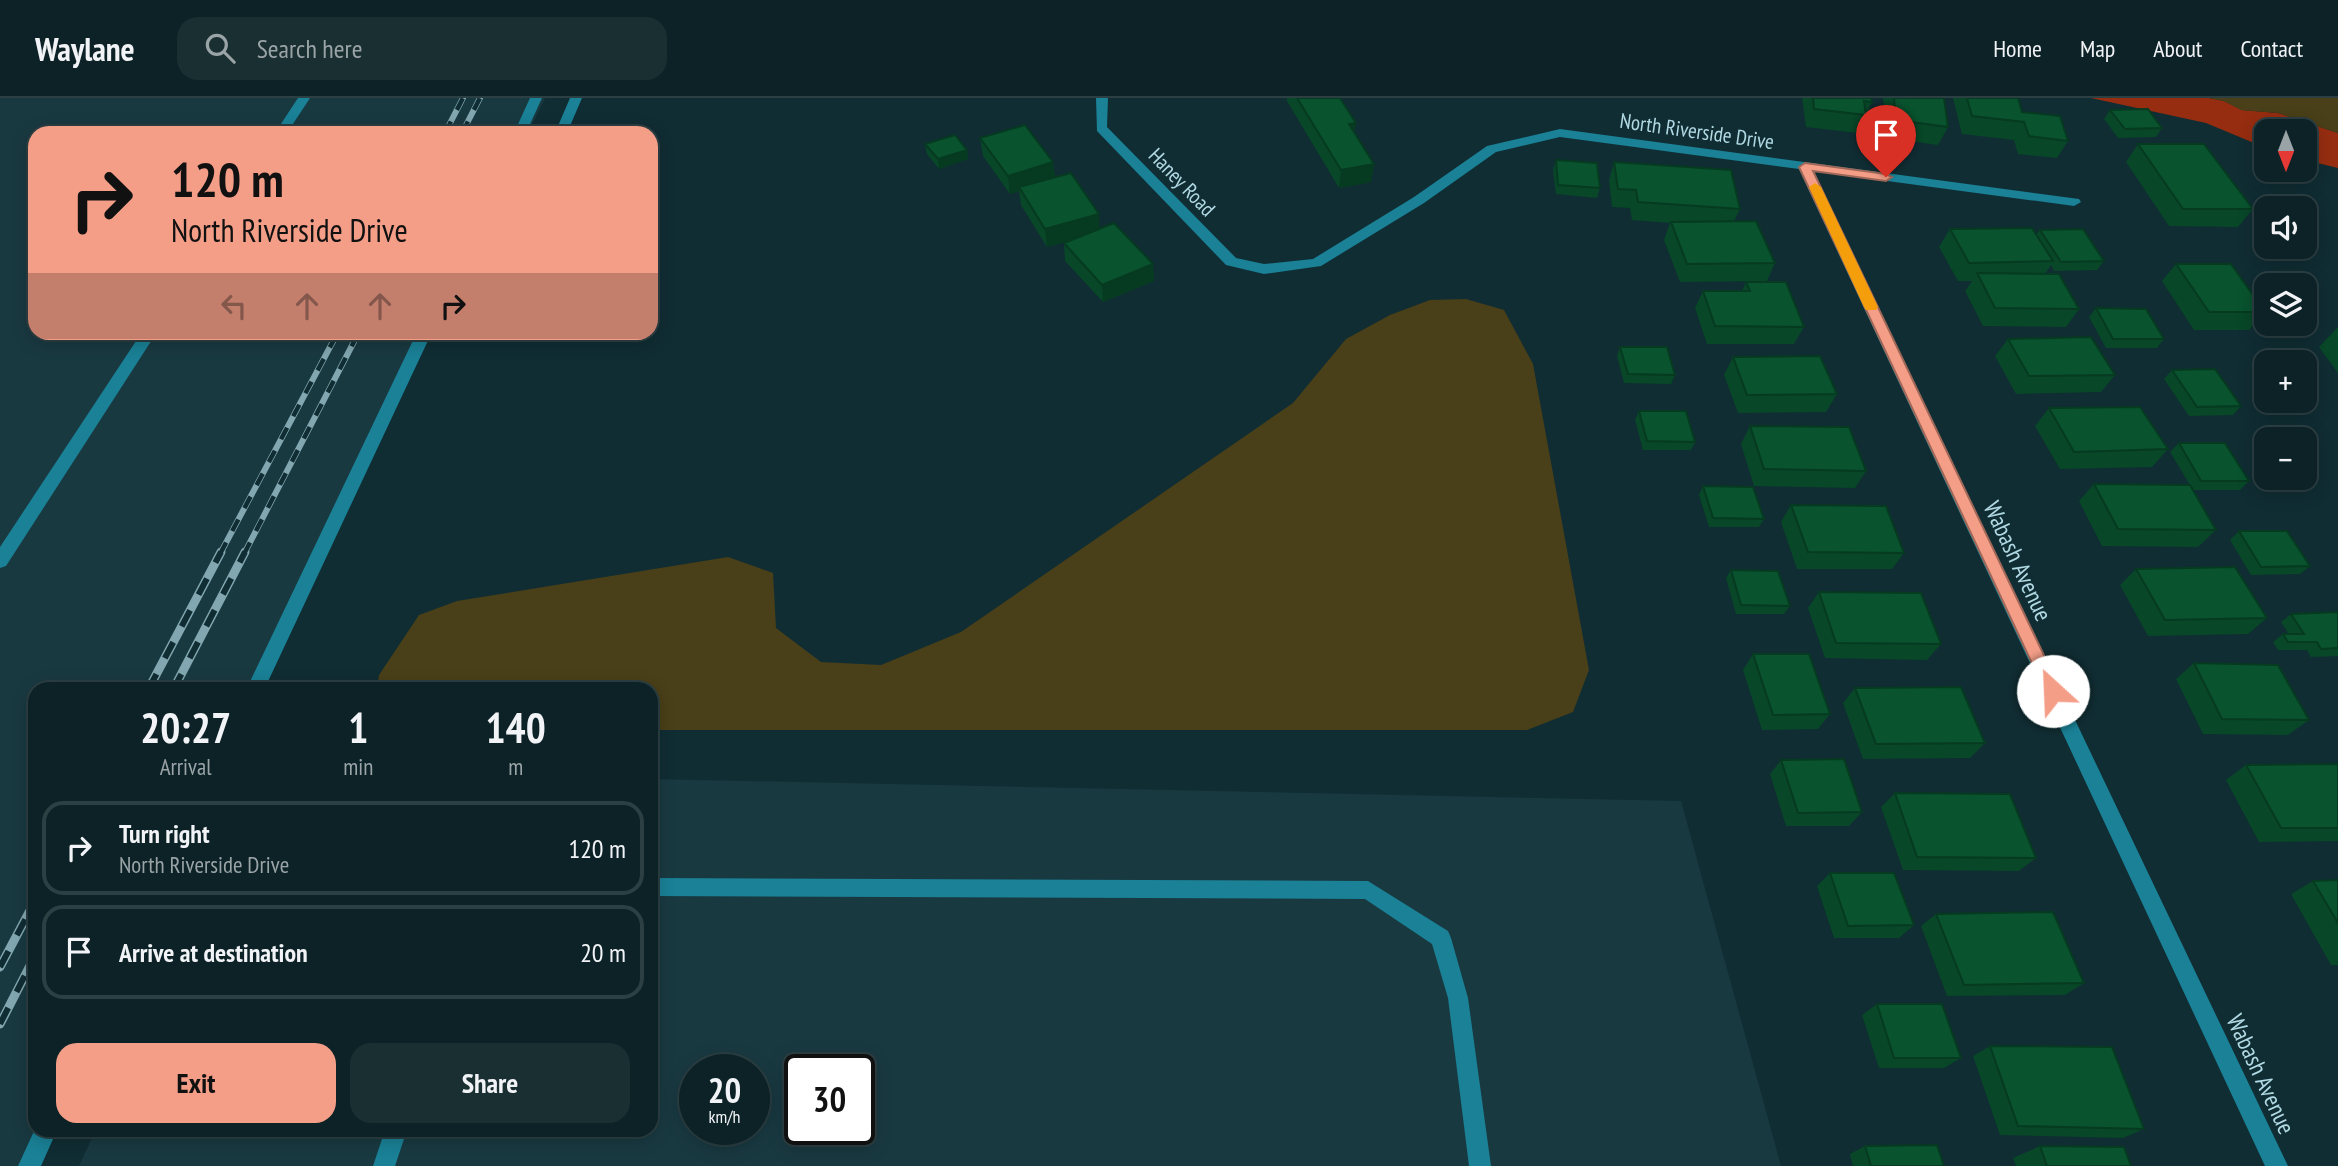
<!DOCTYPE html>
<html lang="en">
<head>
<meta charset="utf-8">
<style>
  :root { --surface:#0c2226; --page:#1a2f32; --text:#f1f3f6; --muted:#9aa4a7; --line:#2c3f43; --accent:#f49e88 }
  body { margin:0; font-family:"PT Sans Narrow",sans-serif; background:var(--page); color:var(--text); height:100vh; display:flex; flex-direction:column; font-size:26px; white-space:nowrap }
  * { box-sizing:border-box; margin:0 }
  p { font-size:23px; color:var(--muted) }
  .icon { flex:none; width:38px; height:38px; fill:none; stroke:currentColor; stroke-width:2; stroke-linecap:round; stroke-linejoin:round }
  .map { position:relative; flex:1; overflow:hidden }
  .drawer { position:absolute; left:28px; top:584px; width:630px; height:455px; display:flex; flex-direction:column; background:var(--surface); border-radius:21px; box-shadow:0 4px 18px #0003,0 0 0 2px var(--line) }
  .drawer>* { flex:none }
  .hud { position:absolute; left:28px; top:28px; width:630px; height:214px; border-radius:21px; box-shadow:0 4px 18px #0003,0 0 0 2px var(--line); background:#f49e88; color:#111; overflow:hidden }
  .needle { width:46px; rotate:180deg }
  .buttons { position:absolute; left:2254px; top:21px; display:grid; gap:14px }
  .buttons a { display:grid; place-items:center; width:63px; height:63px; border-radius:14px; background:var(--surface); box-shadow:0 4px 18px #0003,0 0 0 2px var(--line); font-size:35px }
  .speed { position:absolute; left:679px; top:956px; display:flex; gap:14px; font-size:35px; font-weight:700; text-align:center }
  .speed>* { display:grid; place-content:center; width:91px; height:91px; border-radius:50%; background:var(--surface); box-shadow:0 4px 18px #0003,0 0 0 2px var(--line); line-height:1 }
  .speed small { font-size:18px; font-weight:400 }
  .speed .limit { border:4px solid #111; border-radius:10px; background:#fff; color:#111 }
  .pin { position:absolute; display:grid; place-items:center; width:60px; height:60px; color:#fff; margin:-72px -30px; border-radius:50% 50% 50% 0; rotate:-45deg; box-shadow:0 0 7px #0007 }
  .pin .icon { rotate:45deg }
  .me { position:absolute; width:77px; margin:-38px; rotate:335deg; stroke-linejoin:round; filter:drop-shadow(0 0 5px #0008) }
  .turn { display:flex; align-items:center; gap:24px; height:147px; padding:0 28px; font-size:32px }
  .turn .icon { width:91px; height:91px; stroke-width:2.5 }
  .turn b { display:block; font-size:49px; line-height:60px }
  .lanes { display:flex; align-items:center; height:66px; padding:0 28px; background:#0003; justify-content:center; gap:35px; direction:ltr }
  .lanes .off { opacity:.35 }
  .eta { display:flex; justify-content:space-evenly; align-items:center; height:119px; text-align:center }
  .eta b { font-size:42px; font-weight:700; line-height:49px }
  .cta { display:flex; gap:14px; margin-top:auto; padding:14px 28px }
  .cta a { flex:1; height:80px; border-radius:21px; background:var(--accent); color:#111; font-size:28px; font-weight:700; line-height:80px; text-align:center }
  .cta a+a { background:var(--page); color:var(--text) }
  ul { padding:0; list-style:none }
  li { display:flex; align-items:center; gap:21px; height:94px; margin:0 14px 10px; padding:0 14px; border:4px solid var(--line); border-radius:21px }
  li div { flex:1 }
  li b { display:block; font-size:26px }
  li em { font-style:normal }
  header { display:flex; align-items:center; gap:42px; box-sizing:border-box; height:98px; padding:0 35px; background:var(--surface); border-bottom:2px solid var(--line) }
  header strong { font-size:33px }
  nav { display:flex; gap:38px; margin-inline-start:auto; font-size:24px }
  .search { width:490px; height:63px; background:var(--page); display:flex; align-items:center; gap:18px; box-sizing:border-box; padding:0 24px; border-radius:21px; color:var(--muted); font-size:26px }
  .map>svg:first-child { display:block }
  .built { fill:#193941; fill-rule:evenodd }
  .forest { fill:#962d10 }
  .water { fill:#493f18 }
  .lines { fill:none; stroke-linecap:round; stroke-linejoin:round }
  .minor { fill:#1a8196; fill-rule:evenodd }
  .rail-far1-casing { stroke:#82a7b0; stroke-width:6 }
  .rail-casing { stroke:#82a7b0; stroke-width:9 }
  .rail-far1 { stroke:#102d33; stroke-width:4.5; stroke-dasharray:13; stroke-linecap:butt }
  .rail { stroke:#102d33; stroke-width:6; stroke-dasharray:18; stroke-linecap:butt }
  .wall { fill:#084728 }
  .shaded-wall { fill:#063a21 }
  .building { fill:#09532f; stroke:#063a21; stroke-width:2 }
  .route { fill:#f49e88; stroke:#9f6758; stroke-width:2 }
  .slow { fill:#f59e0b }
  .labels { text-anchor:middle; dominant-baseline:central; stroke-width:6; stroke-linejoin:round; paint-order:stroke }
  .far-street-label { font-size:21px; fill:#b1d9e4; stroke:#102d33 }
  .street-label { font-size:24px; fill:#b1d9e4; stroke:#102d33 }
</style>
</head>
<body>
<header>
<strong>Waylane</strong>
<div class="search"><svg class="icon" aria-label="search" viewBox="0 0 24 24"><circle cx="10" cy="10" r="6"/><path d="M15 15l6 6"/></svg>Search here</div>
<nav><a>Home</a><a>Map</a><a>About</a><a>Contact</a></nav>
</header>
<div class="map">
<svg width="2338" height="1068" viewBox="0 0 2338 1068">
  <rect width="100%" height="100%" fill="#102d33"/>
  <path class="built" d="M0,0H545L528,35H35V234L432,235L260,591L35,592V1032L31,1068H0Z
    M651,681L1681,703L1781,1068H79L95,1033L651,1032ZM695,971H754V1031H695ZM800,971H859V1031H800Z"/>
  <path class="forest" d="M2091,0H2209L2224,3L2242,12L2278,15L2338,35V70L2305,62V33H2266V50L2206,25Z"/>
  <path class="water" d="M2209,0H2338V35L2278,15L2241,12L2224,3Z
    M1466,201L1504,212L1533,266L1589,572L1573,614L1527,632H651V592L377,591L379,577L419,517L457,503L728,459L773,475L776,530L821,564L881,567L961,534L1293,305L1346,241L1390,217L1430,202Z"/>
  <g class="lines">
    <path class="minor" d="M298,0H310L287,35H275Z
      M530,0H542L526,35H514Z
      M570,0H582L567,35H555Z
      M1096,0H1108L1107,29L1236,160L1264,166L1313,161L1414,99L1487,48L1560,31L2079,101L2081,104L2074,108L1813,73L2288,1068H2265L1799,71L1560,39L1496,54L1424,105L1321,168L1264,176L1226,167L1097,33Z
      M142,234H157L6,468L0,470V449Z
      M417,234H432L264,592H246Z
      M651,780L1368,783L1448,833L1451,840L1468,900L1491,1068H1469L1448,900L1432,846L1365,801L651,798Z
      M35,1031L57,1032L41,1068H18Z
      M385,1032H407L395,1068H373Z"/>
    <defs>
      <path id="rail-far1" d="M445,35L463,0
        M462,35L480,0
        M220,456L338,234
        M244,456L359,234"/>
      <path id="rail" d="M148,592L221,454
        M173,592L245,454
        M0,869L35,803
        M0,926L35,858"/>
    </defs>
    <use href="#rail-far1" class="rail-far1-casing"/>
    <use href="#rail" class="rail-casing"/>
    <use href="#rail-far1" class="rail-far1"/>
    <use href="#rail" class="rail"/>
  </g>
  <path class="wall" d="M1287,0H1340L1356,25L1354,35L1374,66L1371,84L1339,90L1287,3Z
    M1802,0H1871L1872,4L1858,35L1806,29Z
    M1883,0H1944L1948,29L1938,47L1887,40Z
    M1953,0H2018L2022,14L2068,43L2057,60L2018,56L2014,42L1962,36Z
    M2110,12L2162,30L2156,39L2118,40L2104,21Z
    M980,40L1053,64L1055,80L1100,131L1153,166L1154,183L1103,204L1065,163L1064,145L1072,142L1047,149L1021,107L1019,93L1010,96L983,58Z
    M925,46L967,52L968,61L939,71L927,56Z
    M2138,46L2253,111L2238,129L2169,128L2126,64Z
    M1556,62L1600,90L1597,100L1556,96L1553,72Z
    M1614,64L1740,111L1734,123L1775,165L1767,183L1680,184L1664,142L1670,125L1632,122L1630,110L1612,109L1609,82Z
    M1950,131L2036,137L2040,132L2104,163L2097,172L2054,173L2051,167L2045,176L2079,211L2066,229L1983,228L1965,193L1972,183H1958L1939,149Z
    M2176,166L2265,214L2249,232H2194L2162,183Z
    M1746,184L1804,229L1794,246H1707L1695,210L1703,193H1742Z
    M2096,210L2164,241L2157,250H2106L2089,219Z
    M2338,229V275L2319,249Z
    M2008,241L2115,277L2101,294L2016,296L1995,258Z
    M1620,249L1675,277L1671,286L1624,285L1617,258Z
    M1733,259L1837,296L1826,314L1738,315L1724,277Z
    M2172,272L2241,308L2233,317L2189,318L2164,281Z
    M2049,310L2168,351L2152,369L2060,371L2035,328Z
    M1639,313L1695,344L1691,352H1643L1635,322Z
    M1750,328L1866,373L1855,390L1754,388L1741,346Z
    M2179,345L2249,383L2240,392H2193L2170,354Z
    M2094,386L2216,432L2198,449L2102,448L2079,403Z
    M1703,388L1764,421L1759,429H1709L1699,397Z
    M1791,407L1904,455L1892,471H1797L1781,424Z
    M2239,433L2310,468L2300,476L2251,477L2230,442Z
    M2136,471L2267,520L2248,536L2148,538L2120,487Z
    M1731,472L1790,508L1784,516H1736L1726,480Z
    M1819,494L1941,546L1927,562L1825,560L1808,510Z
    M2338,514V558L2311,559L2307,552H2278L2273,544L2283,536H2289L2281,524L2291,516Z
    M1753,556L1830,616L1818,631L1762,632L1743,572Z
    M2194,565L2309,622L2288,637L2203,636L2176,581Z
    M1855,590L1985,645L1970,660L1863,661L1843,605Z
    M1781,662L1862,714L1849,728H1786L1770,676Z
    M2338,666V743L2259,744L2226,682L2246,667Z
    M1895,695L2036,760L2019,773L1903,772L1881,709Z
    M1830,775L1914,827L1899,840H1834L1817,788Z
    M2338,782V867H2331L2291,796L2313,783Z
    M1936,816L2084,885L2065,897L1947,898L1921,828Z
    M1877,906L1961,960L1944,970H1879L1862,917Z
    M1990,948L2144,1031L2123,1040L2000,1037L1973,958Z
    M1865,1048L1944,1068H1853L1850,1056Z
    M2040,1048L2131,1068H2016L2013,1060Z"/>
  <path class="shaded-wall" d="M1356,25L1353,42L1349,26Z
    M967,52L968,61L939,71L938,61Z
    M1053,64L1055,82L1019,89V93L1010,96L1008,78Z
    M1374,66L1371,84L1339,90L1341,72Z
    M1099,116L1100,134L1047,149L1045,131Z
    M1153,166L1154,183L1103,204L1102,187Z"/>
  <path class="building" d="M1297,0H1340L1356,25L1349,26L1374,66L1341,72Z
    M1813,0H1871L1872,4L1864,3L1866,17L1814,11Z
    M1894,0H1944L1948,29L1896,22Z
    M1967,0H2018L2022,14L2060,18L2068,43L2029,38L2024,24L1972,18Z
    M2148,11L2162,30L2125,31L2110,12Z
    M1025,27L1053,64L1008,78L980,40Z
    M955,37L967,52L938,61L925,46Z
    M2138,46H2204L2253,111H2183Z
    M1556,62L1597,65L1600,90L1558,87Z
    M1614,64L1731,72L1740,111L1638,104L1636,92L1618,91Z
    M1071,75L1099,116L1045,131L1019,89Z
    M1756,123L1775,165L1687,166L1671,124Z
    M1114,125L1153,166L1102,187L1064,145Z
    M2032,130L2053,163L1969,165L1950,131Z
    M2083,131L2104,163L2061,164L2040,132Z
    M2176,166H2231L2265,214H2209Z
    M1977,175L2059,176L2079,211L1995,210Z
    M1746,184H1786L1804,229L1715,228L1703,193H1750Z
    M2096,210L2146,211L2164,241H2113Z
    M2091,239L2115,277L2029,278L2008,241Z
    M1620,249H1667L1675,277L1628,276Z
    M1820,258L1837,296L1747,297L1733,259Z
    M2215,271L2241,308L2197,309L2172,272Z
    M2140,309L2168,351L2074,354L2049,310Z
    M1639,313H1686L1695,344L1647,343Z
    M1750,328L1849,329L1866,373L1764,371Z
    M2179,345H2225L2249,383H2201Z
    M2094,386L2190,387L2216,432L2118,431Z
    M1703,388L1753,389L1764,421L1713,420Z
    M1791,407L1886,408L1904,455L1808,454Z
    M2239,433H2287L2310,468L2261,469Z
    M2235,469L2267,520L2165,522L2136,471Z
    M1731,472L1778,473L1790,508L1741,507Z
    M1819,494L1921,495L1941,546L1836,545Z
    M2338,514V550L2321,551L2317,544H2288L2283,536H2304L2291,516Z
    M1753,556H1809L1830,616L1773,617Z
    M2194,565L2278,567L2309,622L2222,621Z
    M1961,589L1985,645L1876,646L1855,590Z
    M1844,661L1862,714L1798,715L1781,662Z
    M2338,666V730H2281L2246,667Z
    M1895,695L2010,696L2036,760L1917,759Z
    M1830,775H1894L1914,827L1848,828Z
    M2338,782V825L2313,783Z
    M2053,814L2084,885L1964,887L1936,816Z
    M1877,906H1942L1961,960H1894Z
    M1990,948L2112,949L2144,1031L2018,1028Z
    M1937,1047L1944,1068H1871L1865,1048Z
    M2040,1048L2124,1049L2131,1068H2047Z"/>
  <path class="route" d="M1805,65L1886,76L1892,79L1886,83L1813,73L2061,593L2059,598H2047L2045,593L1799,69Z"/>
  <path class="slow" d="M1815,85L1821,89L1878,209L1876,212H1866L1864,209L1809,89Z"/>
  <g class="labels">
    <g class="far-street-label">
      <text transform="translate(1697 33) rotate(8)">North Riverside Drive</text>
      <text transform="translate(1182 84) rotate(46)">Haney Road</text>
    </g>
    <g class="street-label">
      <text transform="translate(2018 463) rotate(65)">Wabash Avenue</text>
      <text transform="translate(2261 976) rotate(65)">Wabash Avenue</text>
    </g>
  </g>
</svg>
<div class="buttons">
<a><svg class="needle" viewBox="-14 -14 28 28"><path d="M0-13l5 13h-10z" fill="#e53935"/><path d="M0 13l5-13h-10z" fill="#9aa4a7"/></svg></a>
<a><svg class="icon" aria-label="sound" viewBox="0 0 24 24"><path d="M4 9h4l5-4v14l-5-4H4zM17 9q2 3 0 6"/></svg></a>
<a><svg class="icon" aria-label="layers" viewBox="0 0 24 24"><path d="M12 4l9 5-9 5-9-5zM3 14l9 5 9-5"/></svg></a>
<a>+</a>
<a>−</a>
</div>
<div class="speed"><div>20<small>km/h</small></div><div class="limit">30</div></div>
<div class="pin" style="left:1886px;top:79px;background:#d93025"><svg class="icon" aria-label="arrive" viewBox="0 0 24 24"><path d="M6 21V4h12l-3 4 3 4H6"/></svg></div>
<svg class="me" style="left:2053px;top:593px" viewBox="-20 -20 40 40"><circle r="19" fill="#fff"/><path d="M0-13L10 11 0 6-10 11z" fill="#f49e88"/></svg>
<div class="hud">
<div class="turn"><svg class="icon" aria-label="right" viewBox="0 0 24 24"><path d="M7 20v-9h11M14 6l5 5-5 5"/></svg><div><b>120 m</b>North Riverside Drive</div></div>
<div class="lanes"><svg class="icon off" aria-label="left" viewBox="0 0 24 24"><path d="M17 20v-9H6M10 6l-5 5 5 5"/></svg><svg class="icon off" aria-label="ahead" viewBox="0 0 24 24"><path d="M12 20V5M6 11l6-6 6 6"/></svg><svg class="icon off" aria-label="ahead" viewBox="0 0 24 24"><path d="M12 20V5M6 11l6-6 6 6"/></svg><svg class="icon" aria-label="right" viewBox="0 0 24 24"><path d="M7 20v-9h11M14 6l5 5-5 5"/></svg></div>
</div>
<section class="drawer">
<div class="eta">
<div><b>20:27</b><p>Arrival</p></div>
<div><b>1</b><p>min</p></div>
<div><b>140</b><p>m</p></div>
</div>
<ul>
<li><svg class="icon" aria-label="right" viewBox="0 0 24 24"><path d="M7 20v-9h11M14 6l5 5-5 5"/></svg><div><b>Turn right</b><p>North Riverside Drive</p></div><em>120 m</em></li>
<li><svg class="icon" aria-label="arrive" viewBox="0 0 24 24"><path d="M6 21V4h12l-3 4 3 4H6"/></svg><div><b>Arrive at destination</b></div><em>20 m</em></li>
</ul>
<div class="cta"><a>Exit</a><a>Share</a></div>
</section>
</div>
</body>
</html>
